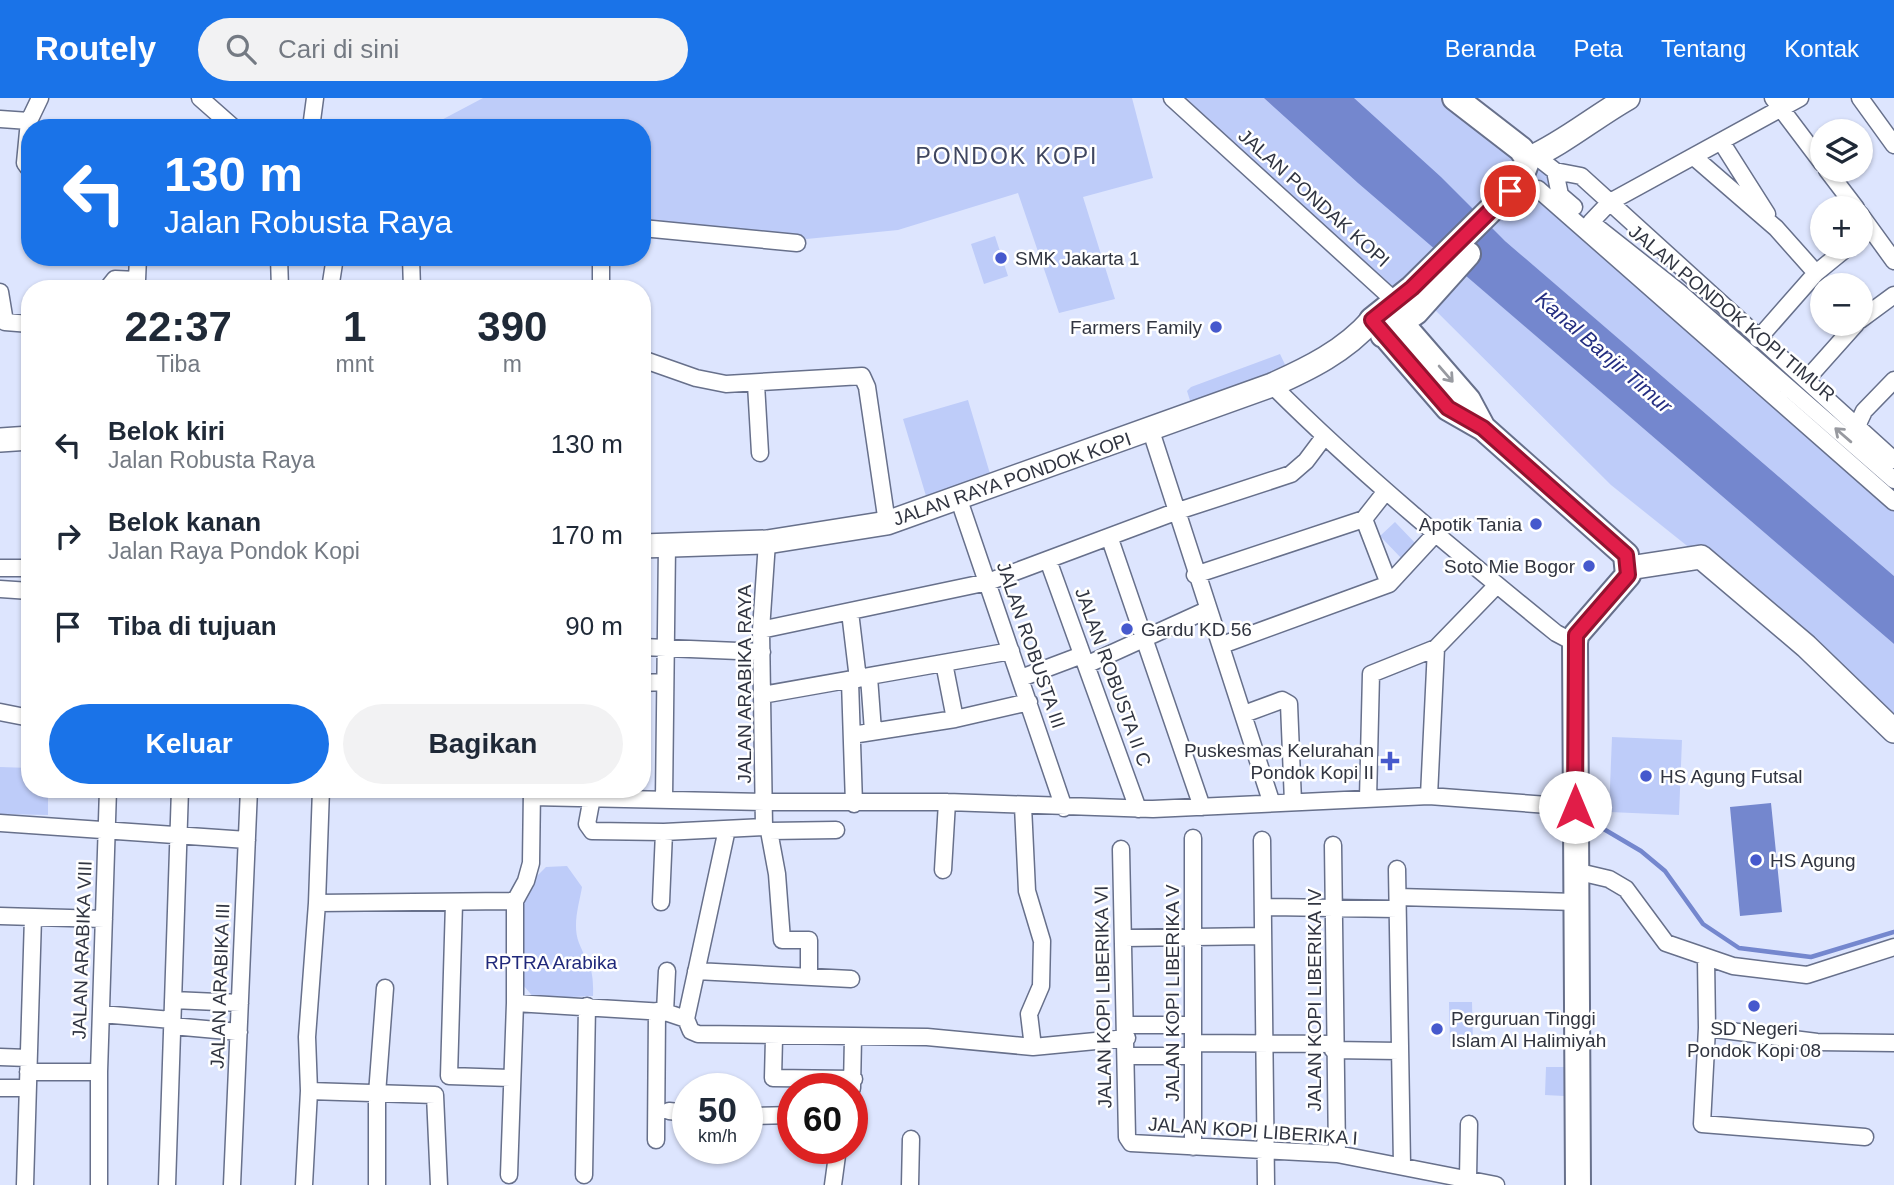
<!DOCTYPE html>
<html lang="id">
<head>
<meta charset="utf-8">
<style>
  :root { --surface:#fff; --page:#f2f2f3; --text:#1f2937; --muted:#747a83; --accent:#1a73e8 }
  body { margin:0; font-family:Arial,sans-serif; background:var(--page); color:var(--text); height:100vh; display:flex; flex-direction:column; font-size:26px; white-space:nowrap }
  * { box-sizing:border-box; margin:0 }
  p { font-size:23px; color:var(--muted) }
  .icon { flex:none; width:38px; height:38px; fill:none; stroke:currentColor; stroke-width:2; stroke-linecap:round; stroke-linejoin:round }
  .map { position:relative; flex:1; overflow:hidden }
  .details { position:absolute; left:21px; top:182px; width:630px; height:518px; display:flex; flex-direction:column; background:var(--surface); border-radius:28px; box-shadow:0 2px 5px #0004 }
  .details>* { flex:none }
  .hud { position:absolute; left:21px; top:21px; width:630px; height:147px; border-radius:28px; box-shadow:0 2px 5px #0004; background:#1a73e8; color:#fff; overflow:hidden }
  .buttons { position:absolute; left:1810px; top:21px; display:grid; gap:14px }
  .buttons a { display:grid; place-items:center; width:63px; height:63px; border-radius:50%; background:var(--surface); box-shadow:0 2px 5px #0004; font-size:35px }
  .speed { position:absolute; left:672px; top:975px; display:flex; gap:14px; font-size:35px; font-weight:700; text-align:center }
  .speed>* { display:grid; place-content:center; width:91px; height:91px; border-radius:50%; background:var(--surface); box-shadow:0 2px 5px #0004; line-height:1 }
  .speed small { font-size:18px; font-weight:400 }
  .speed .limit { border:10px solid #d22; background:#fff; color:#111 }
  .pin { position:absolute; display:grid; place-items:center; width:60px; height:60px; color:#fff; margin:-30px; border:4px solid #fff; border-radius:50%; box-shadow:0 2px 7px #0007 }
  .me { position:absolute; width:77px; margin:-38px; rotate:0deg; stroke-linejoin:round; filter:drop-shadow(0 0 5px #0008) }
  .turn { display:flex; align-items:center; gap:24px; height:147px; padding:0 28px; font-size:32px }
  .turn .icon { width:91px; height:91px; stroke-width:2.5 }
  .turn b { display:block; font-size:49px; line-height:60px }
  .eta { display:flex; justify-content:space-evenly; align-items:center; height:119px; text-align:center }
  .eta b { font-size:42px; font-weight:600; line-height:49px }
  .button { display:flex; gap:14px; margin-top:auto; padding:14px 28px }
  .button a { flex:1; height:80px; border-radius:42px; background:var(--accent); color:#fff; font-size:28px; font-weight:600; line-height:80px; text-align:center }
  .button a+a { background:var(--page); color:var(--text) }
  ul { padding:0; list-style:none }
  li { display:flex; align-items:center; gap:21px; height:91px; padding:0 28px }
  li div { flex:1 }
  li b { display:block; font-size:26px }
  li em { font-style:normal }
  header { display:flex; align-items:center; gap:42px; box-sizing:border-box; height:98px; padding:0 35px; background:var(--accent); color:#fff }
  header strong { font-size:33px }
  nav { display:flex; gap:38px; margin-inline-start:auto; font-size:24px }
  .search { width:490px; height:63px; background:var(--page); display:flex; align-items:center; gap:18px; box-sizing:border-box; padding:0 24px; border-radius:38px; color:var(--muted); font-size:26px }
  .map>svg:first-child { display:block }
  .green { fill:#beccf9 }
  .water { fill:#7487ce }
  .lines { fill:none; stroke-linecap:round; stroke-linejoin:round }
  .stream { stroke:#7487ce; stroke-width:4.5 }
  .street-casing { stroke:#67708b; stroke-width:19 }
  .secondary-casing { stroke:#67708b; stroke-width:26 }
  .primary-casing { stroke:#67708b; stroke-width:28 }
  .street { stroke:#fff; stroke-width:16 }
  .secondary { stroke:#fff; stroke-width:23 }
  .primary { stroke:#fff; stroke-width:24 }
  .oneway { stroke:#989aa0 }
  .route-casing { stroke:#92132f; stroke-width:18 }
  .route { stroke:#e11d48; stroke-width:12 }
  .poi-dot { fill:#4659cd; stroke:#fff; stroke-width:2.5 }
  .labels { text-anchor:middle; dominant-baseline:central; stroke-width:5; stroke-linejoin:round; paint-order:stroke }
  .street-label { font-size:19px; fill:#313541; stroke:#fff }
  .poi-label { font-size:19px; fill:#313541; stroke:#fff; text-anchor:start }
  .park-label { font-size:19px; fill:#20297b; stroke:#fff }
  .water-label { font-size:21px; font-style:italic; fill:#242e81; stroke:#fff }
  .quarter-label { font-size:23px; letter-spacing:2px; fill:#3f465f; stroke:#fff }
</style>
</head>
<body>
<header>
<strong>Routely</strong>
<div class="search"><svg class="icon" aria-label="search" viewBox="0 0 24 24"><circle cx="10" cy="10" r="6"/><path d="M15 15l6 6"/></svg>Cari di sini</div>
<nav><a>Beranda</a><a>Peta</a><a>Tentang</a><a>Kontak</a></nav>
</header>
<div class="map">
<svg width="1894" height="1087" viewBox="0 0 1894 1087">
  <rect width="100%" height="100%" fill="#dde5fe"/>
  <path class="green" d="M483,0H1132L1153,80L1083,99L1115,201L1059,215L1018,95L898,132L776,144L642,126V30H386L432,27Z
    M1172,0H1455L1528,61L1396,204Z
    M1541,62L1560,97L1894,382V478L1491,131L1531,85Z
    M995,138L1008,178L984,186L971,146Z
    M1455,168L1894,546V633L1701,459L1611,387L1426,203Z
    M1280,256L1291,279L1194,315L1187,293L1191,289Z
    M968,302L991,379L926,398L903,321Z
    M1395,424L1418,448L1403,462L1380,438Z
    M1612,639L1682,642L1679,717L1609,714Z
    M0,669L30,670V691H48V717L0,716Z
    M567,768L582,789C579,807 572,827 579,845C589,870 594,868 593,898L535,901L518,881L516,820L523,805L524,791L546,769Z
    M1449,904H1472L1473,946L1450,947Z
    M1546,969H1565L1564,998L1545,997Z"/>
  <path class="water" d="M1264,0H1354L1441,79L1505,143L1894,478V546L1358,85Z
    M1771,705L1782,814L1740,818L1730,709Z"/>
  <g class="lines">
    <path class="stream" d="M1585,720L1641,753L1665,773L1703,826L1739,850L1811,859L1894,834"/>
    <defs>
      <path id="street" d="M200,0L234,30
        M1172,0L1396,204
        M1773,0L1822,65
        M1860,0L1894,47
        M0,21L29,23L25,65L30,72
        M29,23L40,0
        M311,30L315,0
        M1722,45L1767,116
        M1694,59L1776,130L1816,175
        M1541,62L1555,73L1581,78L1894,362
        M1827,72L1856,110
        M1555,73L1560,97L1574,109
        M1538,91L1894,404
        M1860,116L1894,163
        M1591,124L1610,104L1800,0
        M1593,126L1679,194L1894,382
        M642,130L797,145
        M279,159L280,191
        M411,159L412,191
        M107,191L115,181L137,182L138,159
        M330,191L335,159
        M601,191V159
        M0,194L5,224L30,226
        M1860,222L1894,197
        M1758,241L1816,175L1848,149
        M642,261L696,280L726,286L862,278L867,289L887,425
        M1806,282L1856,226
        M756,286L760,355
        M1272,287C1361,376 1459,456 1556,535L1575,545
        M1857,328L1864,313L1894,282
        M1151,333L1271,703
        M958,399L1064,710
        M1364,421L1389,486
        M1110,441L1202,709
        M1048,462L1138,711
        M0,470H30
        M1195,477L1364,421L1386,393
        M0,491L30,493
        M850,514L858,581
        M761,532L988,484L1175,414L1291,376L1306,363L1324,339
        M1222,547L1389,486L1436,435
        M642,549L762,554
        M944,565L955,621
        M1086,567L1207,512
        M869,579L873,633
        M1021,580L1082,557
        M850,583L854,706
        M642,585L664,584
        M762,597L1011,553
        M0,614L30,620
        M1244,616L1282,602L1289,606L1293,704
        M852,637L955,621L1029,604
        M593,694L587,726L592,733L664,734L764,729
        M1429,698L1436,550
        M532,699L764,704H947L1153,711L1429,698L1575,709
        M664,701L667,447
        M1368,701L1371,576L1436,550L1497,487
        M1023,708L1027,793L1042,843L1041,888L1029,916L1033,949
        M0,725L247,742
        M764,729L761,532L767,444
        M764,729L769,733L777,776L782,842H809V879
        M769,733L836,732
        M1193,740V1049
        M1262,742L1266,1087
        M1333,747L1337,1056
        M1121,751L1127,1039L1131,1045L1337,1056L1496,1087
        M1397,771L1402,1067
        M943,772L947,704
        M1575,773L1609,781L1626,791L1666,845L1733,868L1807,877L1894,849
        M1398,799L1575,804
        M661,804L664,734
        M317,805L515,803
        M1263,809L1397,811
        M0,818L104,821
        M1124,840L1263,838
        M1706,860L1707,930L1702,1026L1865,1039
        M696,873L851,881
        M173,902L240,905
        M515,905L665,914L686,921L691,933L698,936L927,939L1033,949L1127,940
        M665,914L667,873
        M101,916L172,922
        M686,921L727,731
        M1127,927H1193
        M172,928L239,934
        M1707,930L1817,944L1894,945
        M774,940L773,980L854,981
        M1193,945L1333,946
        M1333,952L1399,953
        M1127,958H1193
        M0,959L28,960
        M28,974H99
        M449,978L454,805
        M449,978L512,980
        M0,990H27
        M852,990L853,939
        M309,993L435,997
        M435,997L439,1087
        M669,1013L688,1015
        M747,1018L793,1017
        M656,1042L657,913
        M509,1077L515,905V803L526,783L531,765L532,691
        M584,1077L587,908
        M1468,1080L1469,1026
        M25,1087L33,819
        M99,1087V974L108,691
        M167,1087L180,691
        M232,1087L249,691
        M304,1087L309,993L307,939L317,805L321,691
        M377,1087V996L385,890
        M833,1087L838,1050
        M910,1087L911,1041"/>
      <path id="secondary" d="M1528,61C1564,45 1593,20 1628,0
        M0,342L30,340
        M642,448L767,444L887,425L1272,287C1308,271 1345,253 1372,222
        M1629,470L1701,459L1806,548L1894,633"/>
      <path id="primary" d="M1455,0L1521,51L1528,61L1519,84L1510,93L1412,190L1372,222L1448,310L1483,330L1626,457L1628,477L1576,537L1575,545L1578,1087
        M1398,213L1402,226L1468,302L1483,330
        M1383,237L1416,214L1468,156"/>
    </defs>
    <use href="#street" class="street-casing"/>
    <use href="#secondary" class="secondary-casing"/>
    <use href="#primary" class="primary-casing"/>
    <use href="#street" class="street"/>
    <use href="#secondary" class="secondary"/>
    <use href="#primary" class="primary"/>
  </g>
  <defs><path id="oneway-shaft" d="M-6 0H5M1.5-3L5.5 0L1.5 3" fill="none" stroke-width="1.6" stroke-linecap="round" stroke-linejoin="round" transform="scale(1.75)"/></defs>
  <g class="oneway">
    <use href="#oneway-shaft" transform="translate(1446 276) rotate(49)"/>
    <use href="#oneway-shaft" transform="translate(1843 337) rotate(-139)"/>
  </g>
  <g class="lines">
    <defs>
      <path id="route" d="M1510,93L1412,190L1372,222L1448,310L1483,330L1626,457L1628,477L1576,537L1575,709"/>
    </defs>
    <use href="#route" class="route-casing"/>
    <use href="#route" class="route"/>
  </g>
  <g class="poi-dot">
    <circle cx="1001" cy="160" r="7"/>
    <circle cx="1216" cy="229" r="7"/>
    <circle cx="1536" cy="426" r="7"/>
    <circle cx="1589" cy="468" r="7"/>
    <circle cx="1127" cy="531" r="7"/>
    <path d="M1386.5 652.5h7v7h7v7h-7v7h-7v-7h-7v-7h7z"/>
    <circle cx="1646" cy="678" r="7"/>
    <circle cx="1756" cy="762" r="7"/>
    <circle cx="1754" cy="908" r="7"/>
    <circle cx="1437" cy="931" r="7"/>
  </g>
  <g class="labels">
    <g class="street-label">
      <text transform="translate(1314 100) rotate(42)">JALAN PONDAK KOPI</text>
      <text transform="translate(1732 215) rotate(40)">JALAN PONDOK KOPI TIMUR</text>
      <text transform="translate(1012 381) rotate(-19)">JALAN RAYA PONDOK KOPI</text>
      <text transform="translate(1031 547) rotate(71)">JALAN ROBUSTA III</text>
      <text transform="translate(1113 579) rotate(70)">JALAN ROBUSTA II C</text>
      <text transform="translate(744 586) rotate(-90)">JALAN ARABIKA RAYA</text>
      <text transform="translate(82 852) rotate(-88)">JALAN ARABIKA VIII</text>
      <text transform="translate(220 888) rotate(-88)">JALAN ARABIKA III</text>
      <text transform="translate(1172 895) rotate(-90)">JALAN KOPI LIBERIKA V</text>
      <text transform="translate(1103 899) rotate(-91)">JALAN KOPI LIBERIKA VI</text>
      <text transform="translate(1314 902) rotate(-90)">JALAN KOPI LIBERIKA IV</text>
      <text transform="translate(1253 1033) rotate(4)">JALAN KOPI LIBERIKA I</text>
    </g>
    <g class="poi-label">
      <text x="1015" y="160">SMK Jakarta 1</text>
      <text x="1202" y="229" text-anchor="end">Farmers Family</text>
      <text x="1522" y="426" text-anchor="end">Apotik Tania</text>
      <text x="1575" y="468" text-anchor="end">Soto Mie Bogor</text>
      <text x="1141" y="531">Gardu KD 56</text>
      <text x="1374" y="652" text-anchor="end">Puskesmas Kelurahan<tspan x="1374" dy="22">Pondok Kopi II</tspan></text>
      <text x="1660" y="678">HS Agung Futsal</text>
      <text x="1770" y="762">HS Agung</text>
      <text x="1451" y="920">Perguruan Tinggi<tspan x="1451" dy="22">Islam Al Halimiyah</tspan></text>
      <text x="1754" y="930" text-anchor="middle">SD Negeri<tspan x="1754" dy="22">Pondok Kopi 08</tspan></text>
    </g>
    <g class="park-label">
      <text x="551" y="864">RPTRA Arabika</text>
    </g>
    <g class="water-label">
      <text transform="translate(1604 254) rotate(41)">Kanal Banjir Timur</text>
    </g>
    <g class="quarter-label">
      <text x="1007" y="58">PONDOK KOPI</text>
    </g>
  </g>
</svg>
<div class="buttons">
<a><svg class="icon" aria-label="layers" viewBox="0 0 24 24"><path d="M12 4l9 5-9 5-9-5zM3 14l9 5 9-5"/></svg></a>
<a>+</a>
<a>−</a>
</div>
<div class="speed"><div>50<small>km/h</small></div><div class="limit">60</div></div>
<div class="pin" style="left:1510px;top:93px;background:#d93025"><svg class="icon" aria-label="arrive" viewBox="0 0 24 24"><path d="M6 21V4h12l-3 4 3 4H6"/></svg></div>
<svg class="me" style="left:1575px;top:709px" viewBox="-20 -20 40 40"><circle r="19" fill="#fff"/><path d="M0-13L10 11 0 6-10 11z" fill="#e11d48"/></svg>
<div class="hud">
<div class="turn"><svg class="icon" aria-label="left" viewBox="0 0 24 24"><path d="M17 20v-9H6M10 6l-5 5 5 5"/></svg><div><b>130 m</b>Jalan Robusta Raya</div></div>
</div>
<section class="details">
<div class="eta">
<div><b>22:37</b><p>Tiba</p></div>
<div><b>1</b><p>mnt</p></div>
<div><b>390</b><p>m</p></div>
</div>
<ul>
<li><svg class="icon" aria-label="left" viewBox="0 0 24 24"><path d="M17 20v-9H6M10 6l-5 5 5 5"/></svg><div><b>Belok kiri</b><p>Jalan Robusta Raya</p></div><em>130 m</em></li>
<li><svg class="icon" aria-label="right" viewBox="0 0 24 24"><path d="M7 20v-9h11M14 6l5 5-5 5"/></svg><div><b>Belok kanan</b><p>Jalan Raya Pondok Kopi</p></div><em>170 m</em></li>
<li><svg class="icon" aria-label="arrive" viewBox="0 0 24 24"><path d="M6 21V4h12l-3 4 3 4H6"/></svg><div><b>Tiba di tujuan</b></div><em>90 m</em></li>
</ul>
<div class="button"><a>Keluar</a><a>Bagikan</a></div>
</section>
</div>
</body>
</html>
